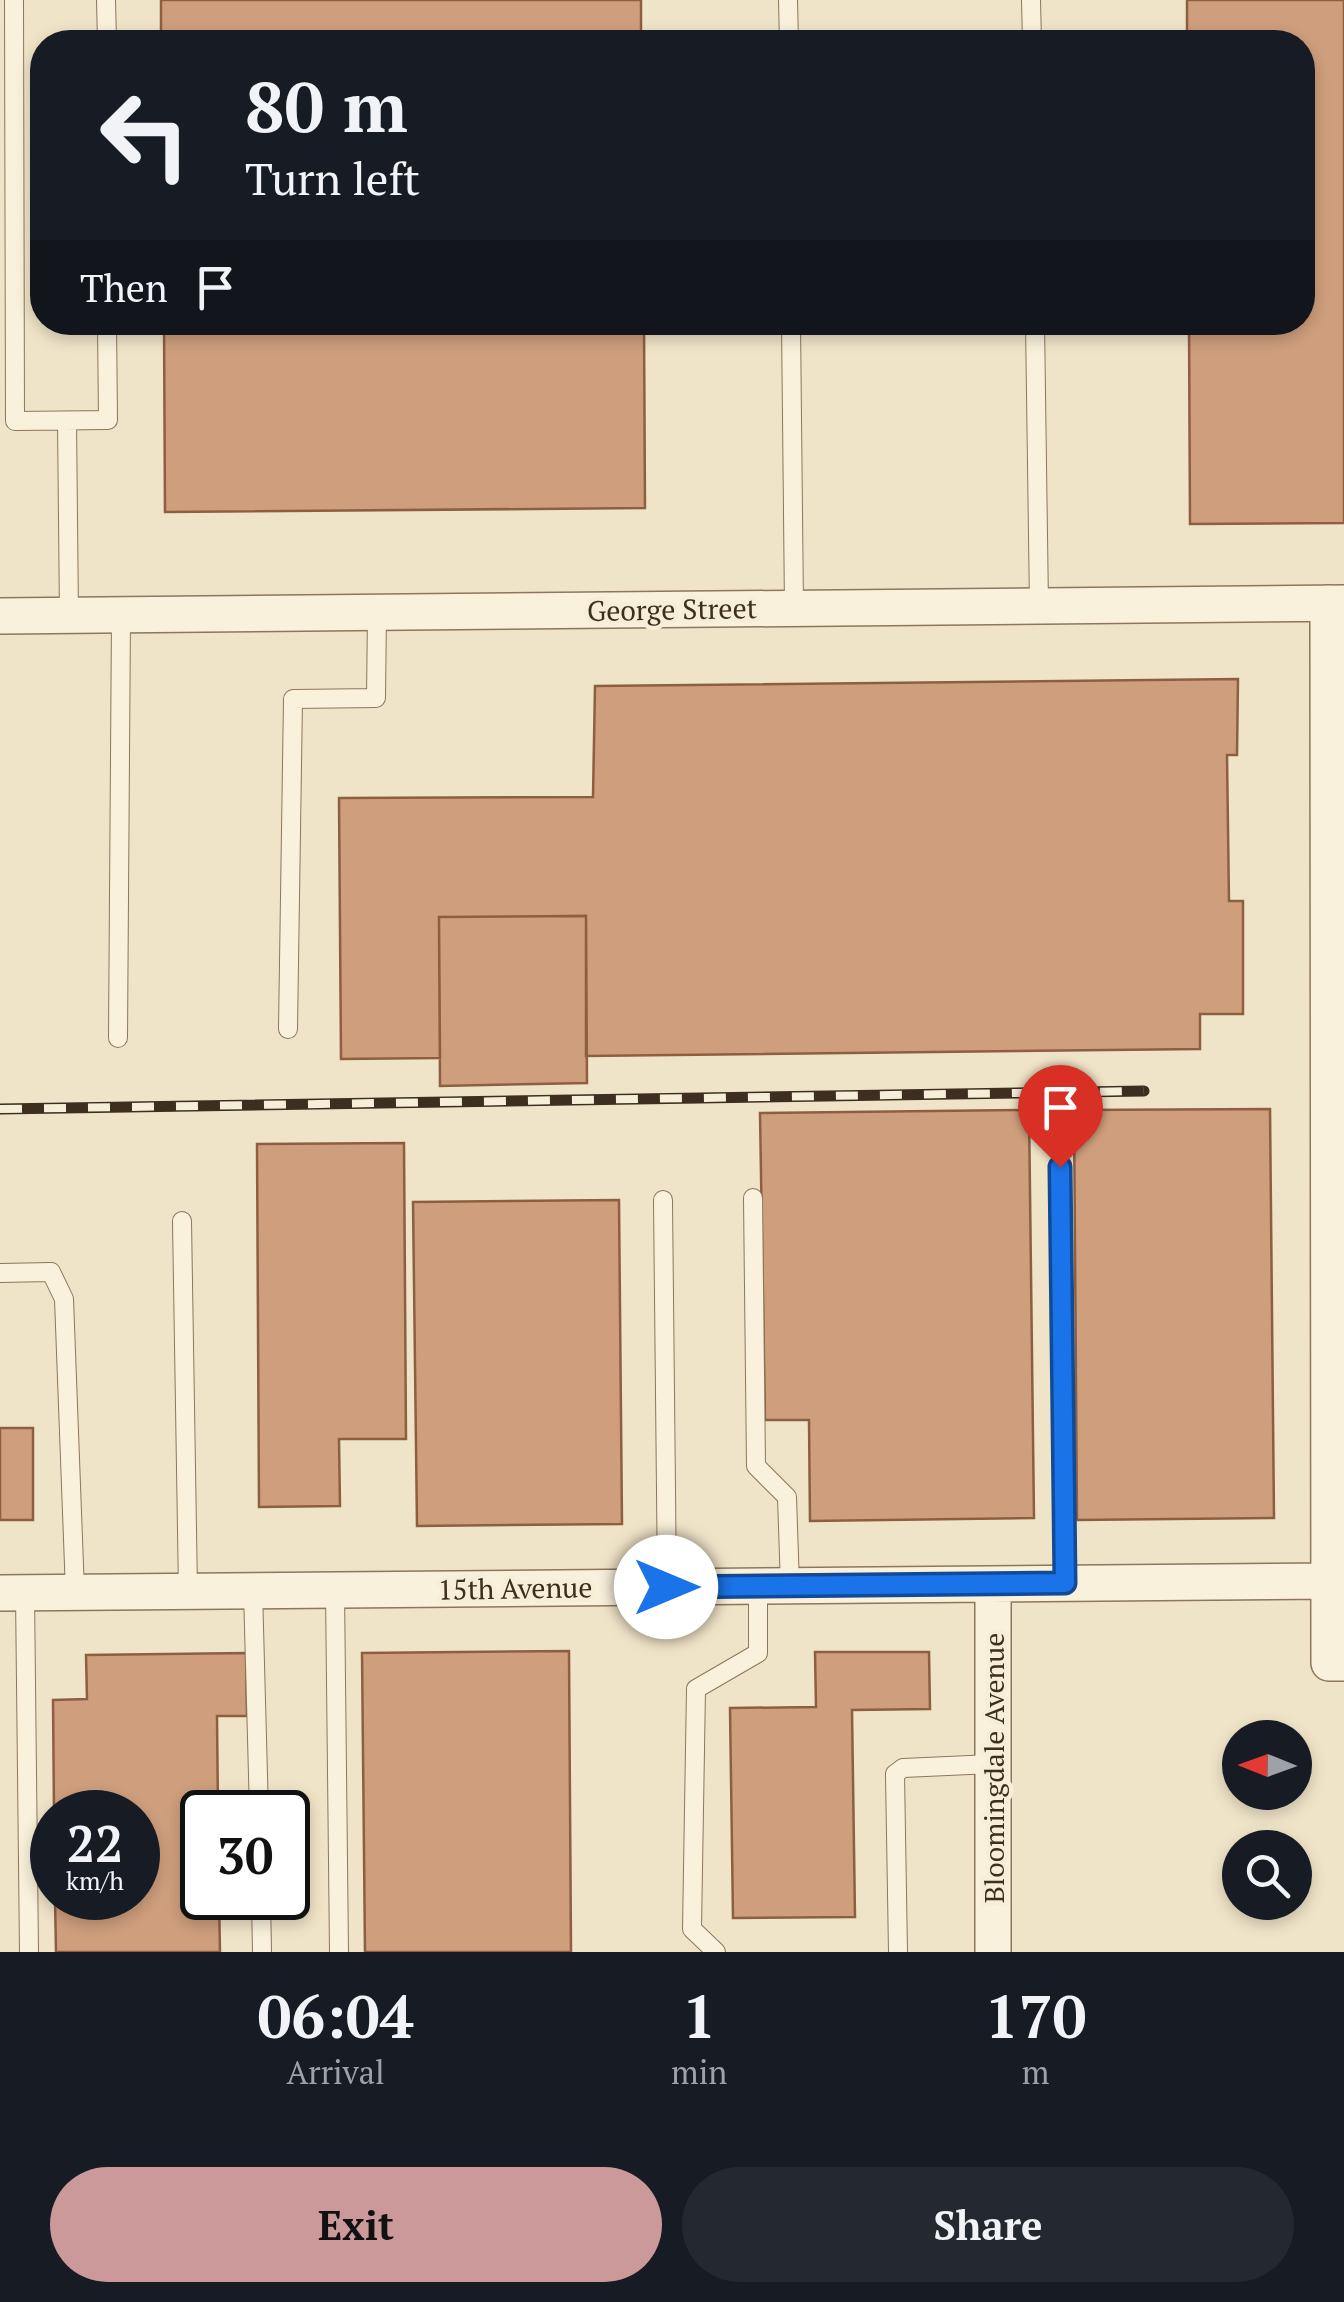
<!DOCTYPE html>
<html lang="en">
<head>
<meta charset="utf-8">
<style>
  :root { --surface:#171b24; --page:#242831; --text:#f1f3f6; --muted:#9ea1a6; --accent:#cc999b }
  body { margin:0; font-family:"PT Serif",serif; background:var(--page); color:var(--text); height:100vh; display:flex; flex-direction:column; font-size:38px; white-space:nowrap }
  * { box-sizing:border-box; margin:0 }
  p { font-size:32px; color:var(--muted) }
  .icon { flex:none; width:55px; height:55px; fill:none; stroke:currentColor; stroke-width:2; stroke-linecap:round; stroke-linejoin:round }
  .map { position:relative; height:1952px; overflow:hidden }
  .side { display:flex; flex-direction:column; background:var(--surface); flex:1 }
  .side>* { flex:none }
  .hud { position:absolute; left:30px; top:30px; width:1285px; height:305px; border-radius:40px; box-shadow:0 5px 15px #0003; background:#171b24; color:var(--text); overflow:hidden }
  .needle { width:65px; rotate:271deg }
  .tools { position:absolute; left:1222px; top:1720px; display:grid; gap:20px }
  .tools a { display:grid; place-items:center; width:90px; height:90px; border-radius:50%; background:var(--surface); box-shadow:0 5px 15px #0003; font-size:50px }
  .speed { position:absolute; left:30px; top:1790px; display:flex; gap:20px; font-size:50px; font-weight:700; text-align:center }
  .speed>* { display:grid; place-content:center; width:130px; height:130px; border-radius:50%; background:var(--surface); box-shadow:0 5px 15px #0003; line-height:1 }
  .speed small { font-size:25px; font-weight:400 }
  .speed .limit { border:5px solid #111; border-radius:15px; background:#fff; color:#111 }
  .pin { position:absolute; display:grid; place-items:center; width:85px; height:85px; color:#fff; margin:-102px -42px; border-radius:50% 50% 50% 0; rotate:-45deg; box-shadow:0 0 10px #0007 }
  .pin .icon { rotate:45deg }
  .me { position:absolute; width:110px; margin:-55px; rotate:90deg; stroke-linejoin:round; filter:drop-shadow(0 0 8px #0008) }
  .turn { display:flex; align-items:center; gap:35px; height:210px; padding:0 50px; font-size:45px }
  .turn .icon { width:130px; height:130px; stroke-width:2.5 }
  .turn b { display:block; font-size:70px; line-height:85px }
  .then { display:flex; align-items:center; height:95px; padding:0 50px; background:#0003; gap:20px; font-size:38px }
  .eta { display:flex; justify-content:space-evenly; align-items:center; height:170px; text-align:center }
  .eta b { font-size:60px; font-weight:700; line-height:70px }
  .cta { display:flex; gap:20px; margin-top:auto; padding:20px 50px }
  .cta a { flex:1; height:115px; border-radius:60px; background:var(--accent); color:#111; font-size:40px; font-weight:700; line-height:115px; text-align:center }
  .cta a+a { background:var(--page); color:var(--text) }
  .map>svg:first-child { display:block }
  .building { fill:#cf9f7d; stroke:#8d5f41; stroke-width:2.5 }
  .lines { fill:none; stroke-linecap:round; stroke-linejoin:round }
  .lane-casing { stroke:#8d765c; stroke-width:20 }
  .street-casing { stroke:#8d765c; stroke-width:38 }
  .lane { stroke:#faf1dc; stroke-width:18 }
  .street { stroke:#faf1dc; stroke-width:35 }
  .rail-casing { stroke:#3d2e20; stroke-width:11 }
  .rail { stroke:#f7eed8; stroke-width:8; stroke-dasharray:22; stroke-linecap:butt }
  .route-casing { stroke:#114b97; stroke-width:25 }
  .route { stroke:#1a73e8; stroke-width:18 }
  .labels { text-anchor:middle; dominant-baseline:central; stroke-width:9; stroke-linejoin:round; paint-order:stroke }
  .street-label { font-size:28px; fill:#3d2e20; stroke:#f7eed8 }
</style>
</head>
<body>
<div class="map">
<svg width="1344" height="1952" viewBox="0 0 1344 1952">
  <rect width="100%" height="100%" fill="#f0e4c8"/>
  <path class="building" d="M161,0H641V42H161Z
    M1187,0H1344V523L1190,524L1189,322H1302V42H1187Z
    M164,322H644L645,508L165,512Z
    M1238,679L1237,755H1227L1229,901H1243V1014H1200V1049L586,1056V916L439,917L440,1058L341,1059L339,798L593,797L595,686Z
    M586,916L587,1083L440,1086L439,917Z
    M1270,1109L1274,1518L1077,1520L1074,1110Z
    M1029,1110L1034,1518L810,1521L809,1420H765L760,1113Z
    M404,1143L406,1439H339L340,1506L259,1507L257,1144Z
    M619,1200L622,1524L417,1526L413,1202Z
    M0,1428H33V1520H0Z
    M569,1651L571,1952H365L362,1653Z
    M815,1652H929L930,1709L852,1710L855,1917L733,1918L730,1708L816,1707Z
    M246,1653L247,1716H217L218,1812H202V1898H219L220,1952H56L55,1898H138V1812H54L53,1700L87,1699L86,1655Z"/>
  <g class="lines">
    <defs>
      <path id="lane" d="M14,0L15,421L108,420L107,322
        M106,0L107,42
        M788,0L789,42
        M1031,0L1032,42
        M791,322L794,608
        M1035,322L1039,606
        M67,421L69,616
        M288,1029L293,699L376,698L377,612
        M118,1038L121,615
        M1060,1167L1065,1583
        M753,1198L756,1466L787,1497L790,1586
        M663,1200L667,1587
        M182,1221L188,1591
        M0,1273L51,1272L64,1299L75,1592
        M253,1590L259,1812
        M335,1590L339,1952
        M25,1593L29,1952
        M261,1898L262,1952
        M716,1952L692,1929L696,1689L758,1653V1586
        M898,1952L895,1774L903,1768L992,1764"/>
      <path id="street" d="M1328,603L1329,1663H1344
        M0,616L1344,603
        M0,1593L1329,1581
        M993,1952V1584"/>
    </defs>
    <use href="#lane" class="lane-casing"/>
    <use href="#street" class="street-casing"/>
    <use href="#lane" class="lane"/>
    <use href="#street" class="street"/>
    <defs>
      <path id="rail" d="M0,1109L1144,1091"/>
    </defs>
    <use href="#rail" class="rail-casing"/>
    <use href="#rail" class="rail"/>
  </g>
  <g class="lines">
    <defs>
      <path id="route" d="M666,1587L1065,1583L1060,1167"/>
    </defs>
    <use href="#route" class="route-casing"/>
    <use href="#route" class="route"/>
  </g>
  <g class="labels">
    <g class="street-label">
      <text transform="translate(672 609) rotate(-1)">George Street</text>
      <text transform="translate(515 1588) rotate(-1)">15th Avenue</text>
      <text transform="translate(993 1768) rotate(-90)">Bloomingdale Avenue</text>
    </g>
  </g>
</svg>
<div class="tools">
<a><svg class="needle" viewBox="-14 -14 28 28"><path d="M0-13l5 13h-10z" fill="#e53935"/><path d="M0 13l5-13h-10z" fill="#9ea1a6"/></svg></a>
<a><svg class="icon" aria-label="search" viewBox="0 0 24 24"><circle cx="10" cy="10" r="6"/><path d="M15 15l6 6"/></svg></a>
</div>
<div class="speed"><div>22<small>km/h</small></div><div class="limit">30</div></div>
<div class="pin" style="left:1060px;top:1167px;background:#d93025"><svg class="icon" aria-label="arrive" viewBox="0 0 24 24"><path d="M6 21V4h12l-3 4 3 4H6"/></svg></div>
<svg class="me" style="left:666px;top:1587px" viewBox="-20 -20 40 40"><circle r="19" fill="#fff"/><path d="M0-13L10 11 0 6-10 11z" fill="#1a73e8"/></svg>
<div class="hud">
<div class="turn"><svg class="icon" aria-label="left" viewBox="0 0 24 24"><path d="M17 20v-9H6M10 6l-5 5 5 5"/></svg><div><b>80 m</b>Turn left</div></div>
<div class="then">Then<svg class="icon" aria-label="arrive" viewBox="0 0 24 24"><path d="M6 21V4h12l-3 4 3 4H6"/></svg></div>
</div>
</div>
<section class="side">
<div class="eta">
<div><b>06:04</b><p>Arrival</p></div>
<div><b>1</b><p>min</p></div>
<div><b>170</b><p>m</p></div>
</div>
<div class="cta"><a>Exit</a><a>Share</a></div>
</section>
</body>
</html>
